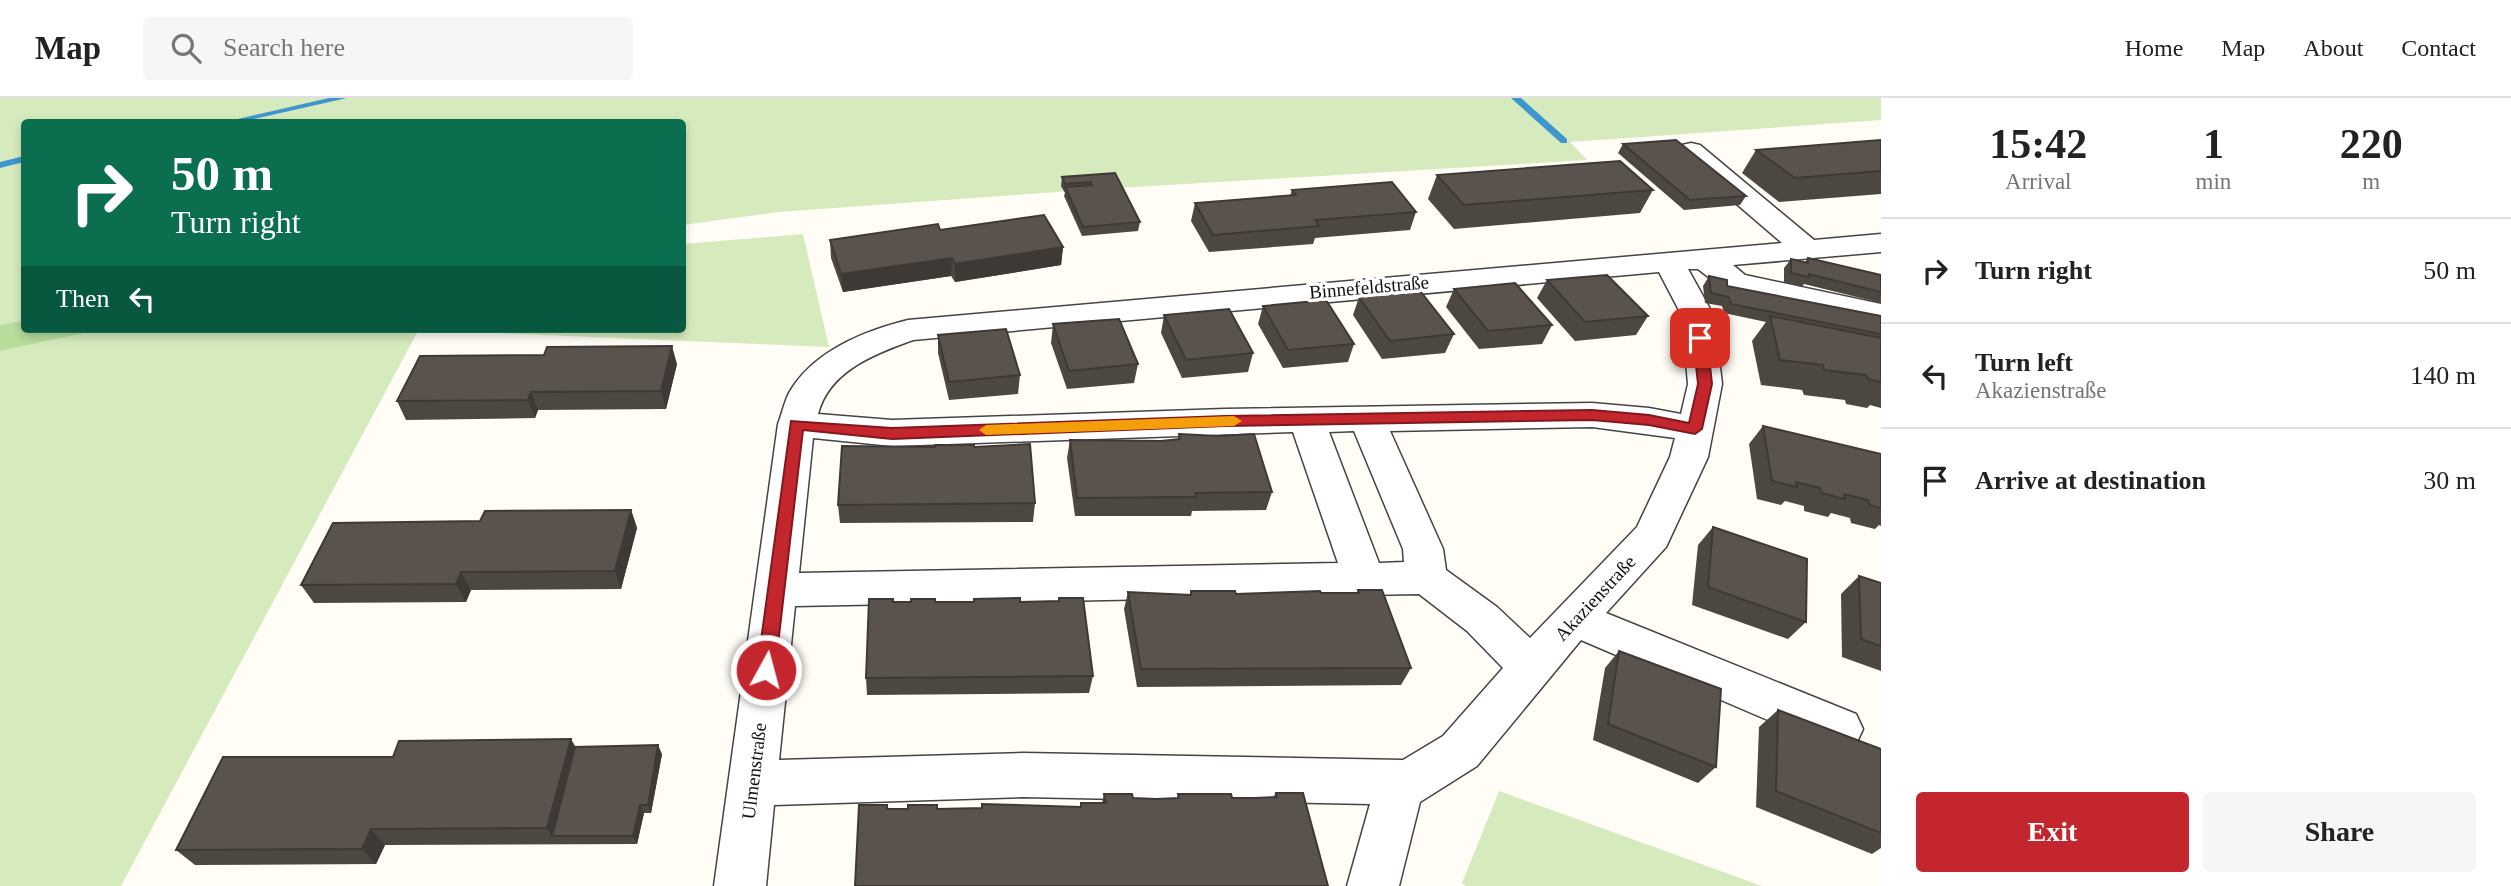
<!DOCTYPE html>
<html lang="en">
<head>
<meta charset="utf-8">
<style>
  :root { --surface:#fff; --page:#f6f6f6; --text:#222; --muted:#767676; --line:#e0e0e0; --accent:#c4262e }
  body { margin:0; font-family:Georgia,serif; background:var(--page); color:var(--text); height:100vh; display:flex; flex-direction:column; font-size:26px; white-space:nowrap }
  * { box-sizing:border-box; margin:0 }
  p { font-size:23px; color:var(--muted) }
  .icon { flex:none; width:38px; height:38px; fill:none; stroke:currentColor; stroke-width:2; stroke-linecap:round; stroke-linejoin:round }
  .map { position:relative; flex:1; overflow:hidden }
  .details { display:flex; flex-direction:column; background:var(--surface); width:630px }
  .details>* { flex:none }
  .top-card { position:absolute; left:21px; top:21px; width:665px; height:214px; border-radius:7px; box-shadow:0 4px 10px #0003; background:#0b6e4f; color:#fff; overflow:hidden }
  .pin { position:absolute; display:grid; place-items:center; width:60px; height:60px; color:#fff; margin:-30px; border-radius:14px; box-shadow:0 4px 10px #0006 }
  .me { position:absolute; width:77px; margin:-38px; rotate:7deg; stroke-linejoin:round; filter:drop-shadow(0 0 5px #0008) }
  .turn { display:flex; align-items:center; gap:24px; height:147px; padding:0 35px; font-size:32px }
  .turn .icon { width:91px; height:91px; stroke-width:2.5 }
  .turn b { display:block; font-size:49px; line-height:60px }
  .then { display:flex; align-items:center; height:66px; padding:0 35px; background:#0003; gap:14px; font-size:26px }
  .eta { display:flex; justify-content:space-evenly; align-items:center; height:119px; text-align:center }
  .eta b { font-size:42px; font-weight:700; line-height:49px }
  .primary-button { display:flex; gap:14px; margin-top:auto; padding:14px 35px }
  .primary-button a { flex:1; height:80px; border-radius:7px; background:var(--accent); color:#fff; font-size:28px; font-weight:700; line-height:80px; text-align:center }
  .primary-button a+a { background:var(--page); color:var(--text) }
  ul { padding:0; list-style:none }
  li { display:flex; align-items:center; gap:21px; height:105px; padding:0 35px; border-top:2px solid var(--line) }
  li div { flex:1 }
  li b { display:block; font-size:26px }
  li em { font-style:normal }
  header { display:flex; align-items:center; gap:42px; box-sizing:border-box; height:98px; padding:0 35px; background:var(--surface); border-bottom:2px solid var(--line) }
  header strong { font-size:33px }
  nav { display:flex; gap:38px; margin-inline-start:auto; font-size:24px }
  .search { width:490px; height:63px; background:var(--page); display:flex; align-items:center; gap:18px; box-sizing:border-box; padding:0 24px; border-radius:7px; color:var(--muted); font-size:26px }
  main { display:flex; flex:1; min-height:0 }
  .map>svg:first-child { display:block }
  .green { fill:#d5ebbd }
  .forest { fill:#b9dc9c }
  .lines { fill:none; stroke-linecap:round; stroke-linejoin:round }
  .stream { fill:#3f96cf; fill-rule:evenodd }
  .minor-casing { stroke:#444; stroke-width:3 }
  .minor { fill:#fff; fill-rule:evenodd }
  .wall { fill:#4d4742 }
  .shaded-wall { fill:#3f3936 }
  .building { fill:#5a524d; stroke:#3f3936; stroke-width:2 }
  .route { fill:#c4262e; stroke:#7f191e; stroke-width:2 }
  .slow { fill:#f59e0b }
  .labels { text-anchor:middle; dominant-baseline:central; stroke-width:7; stroke-linejoin:round; paint-order:stroke }
  .street-label { font-size:19px; fill:#111; stroke:#fff }
</style>
</head>
<body>
<header>
<strong>Map</strong>
<div class="search"><svg class="icon" aria-label="search" viewBox="0 0 24 24"><circle cx="10" cy="10" r="6"/><path d="M15 15l6 6"/></svg>Search here</div>
<nav><a>Home</a><a>Map</a><a>About</a><a>Contact</a></nav>
</header>
<main>
<div class="map">
<svg width="1881" height="788" viewBox="0 0 1881 788">
  <rect width="100%" height="100%" fill="#fffdf5"/>
  <path class="green" d="M0,0H1881V22L1570,44L1587,62L1084,92L779,114L683,127L682,24H24V222L0,227Z
    M803,136L829,249L451,233L682,231L683,146Z
    M104,231H419L121,788H0V253Z
    M1499,693L1762,788H1466L1462,785Z"/>
  <path class="forest" d="M24,222V231H104L0,253V227Z"/>
  <g class="lines">
    <path class="stream" d="M329,0H347L241,24H225Z
      M1511,0H1521L1567,41V45H1561Z
      M24,58V64L0,70V64Z"/>
    <defs>
      <path id="minor" d="M1691,45L1700,47L1814,142L1881,136V154L1733,167L1745,177L1881,206V226L1724,191L1698,171H1688L1714,218L1722,286L1708,359L1666,449L1606,515L1856,616L1863,631L1856,646L1840,652L1824,646L1581,542L1477,668L1420,704L1399,788H1347L1370,706L1023,699L774,707L766,788H714L778,326C782,316 784,305 789,295C813,253 864,233 908,222L1782,145L1682,59L1678,53L1682,47ZM1659,174L1682,218L1688,286L1681,316L1649,310L1592,305L1225,311L892,322L818,316C829,273 874,256 913,242ZM1592,329L1675,340L1670,359L1637,429L1530,540L1497,509L1446,472L1443,451L1390,333ZM1354,333L1403,451L1404,464L1379,465L1329,334ZM1293,334L1338,465L799,475L813,340L892,348ZM1419,496L1467,533L1503,570L1443,638L1403,662L1023,655L779,662L795,508Z"/>
    </defs>
    <use href="#minor" class="minor-casing"/>
    <use href="#minor" class="minor"/>
  </g>
  <path class="wall" d="M1881,42V96L1779,104L1742,75L1756,52Z
    M1623,46L1746,98L1740,107L1684,112L1618,55Z
    M1115,75L1140,124L1138,133L1082,138L1064,98L1065,95L1061,88L1062,79Z
    M1437,77L1653,92L1640,115L1454,131L1428,101Z
    M1292,92L1416,114L1410,132L1315,140L1313,146L1209,154L1191,123L1195,105L1290,98Z
    M940,132L1063,149L1061,167L955,184L951,178L843,194L831,160L830,142Z
    M1808,160L1881,177V205L1804,186L1802,189L1784,184V170L1791,161L1805,164Z
    M1709,178L1727,188L1881,218V310L1870,307L1867,310L1846,306L1845,302L1804,297L1802,292L1761,287L1752,243L1766,224L1724,215L1722,208L1705,205L1703,188Z
    M1547,182L1648,218L1636,237L1575,243L1537,200Z
    M1454,191L1552,227L1542,246L1479,251L1446,209Z
    M1359,199L1454,236L1445,255L1382,261L1353,217Z
    M1263,208L1354,246L1348,264L1283,270L1258,226Z
    M1164,217L1253,255L1248,274L1182,280L1161,235Z
    M1053,226L1138,266L1134,285L1067,291L1051,245Z
    M938,237L1020,277L1018,296L949,302L938,255Z
    M677,266L666,311L538,312L535,320L406,322L397,303Z
    M1763,328L1881,356V428L1879,427L1875,431L1851,425L1850,420L1831,415L1828,419L1804,413V408L1785,403L1781,407L1757,401L1749,346Z
    M1179,336L1272,394L1266,412L1192,413L1191,418H1075L1067,360L1070,342L1161,343L1178,341Z
    M935,349H974L1035,405L1033,424L840,425L838,407Z
    M631,412L637,430L621,491L471,492L466,504L314,505L301,487L480,423Z
    M1713,429L1806,524L1788,541L1692,507L1698,447Z
    M1859,478L1881,485V573L1842,559L1841,496Z
    M1358,492L1411,570L1401,587L1137,589L1124,511L1128,494L1190,497L1191,493L1236,496L1357,495Z
    M1059,500L1093,578L1089,595L867,597L866,580L893,504L1058,503Z
    M1619,553L1716,669L1698,685L1593,642L1605,570Z
    M1778,612L1881,651V750L1872,756L1756,709L1759,629Z
    M571,641L575,649L662,656L651,715H644L637,746L385,747L376,766L195,767L176,752L393,659Z
    M1276,695H1303L855,788L887,707L888,711H908L1080,709L1081,705H1102L1104,696L1133,700H1177L1178,696L1232,700L1273,699Z"/>
  <path class="shaded-wall" d="M1063,149L1061,167L955,184V166Z
    M952,160L951,178L843,194L841,176Z
    M672,248L677,266L666,311L661,293Z
    M531,294L538,312L535,320L528,302Z
    M631,412L637,430L621,491L615,473Z
    M461,474L471,492L466,504L456,486Z
    M571,641L580,657L552,738L547,730Z
    M658,647L662,656L651,715L648,707Z
    M640,707L644,715L637,746L633,738Z
    M371,731L385,747L376,766L362,751Z"/>
  <path class="building" d="M1676,42L1746,98L1690,102L1623,46Z
    M1881,42V73L1795,80L1756,52Z
    M1620,63L1653,92L1464,107L1437,77Z
    M1115,75L1140,124L1083,129L1065,89L1092,87L1091,84L1065,86L1062,79Z
    M1392,84L1416,114L1315,122L1319,128L1213,137L1195,105L1296,97L1292,92Z
    M1044,117L1063,149L955,166L952,160L841,176L830,142L938,126L940,132Z
    M1808,160L1881,177V194L1809,176V179L1791,175V161L1808,165Z
    M1607,177L1648,218L1585,224L1547,182Z
    M1709,178L1727,182V188L1881,218V236L1731,206L1729,199L1711,195Z
    M1515,185L1552,227L1488,233L1454,191Z
    M1421,194L1454,236L1390,243L1359,199Z
    M1326,202L1354,246L1288,252L1263,208Z
    M1229,211L1253,255L1186,262L1164,217Z
    M1770,218L1881,240V284L1868,281L1866,277L1824,272L1823,267L1780,262Z
    M1119,221L1138,266L1069,273L1053,226Z
    M1006,231L1020,277L949,284L938,237Z
    M672,248L661,293L531,294L528,302L397,303L420,258L544,257L547,249Z
    M1763,328L1881,356V410L1869,407L1868,402L1844,396L1845,401L1821,395L1820,390L1796,384L1797,389L1772,383Z
    M1179,336L1218,338L1254,336L1272,394L1195,395L1196,399L1077,400L1070,342L1161,343L1180,341Z
    M1030,346L1035,405L838,407L842,348L935,349V347H974V349Z
    M631,412L615,473L461,474L456,486L301,487L333,425L480,423L485,413Z
    M1713,429L1807,461L1806,524L1708,489Z
    M1859,478L1881,485V548L1861,541Z
    M1358,492H1382L1411,570L1141,571L1128,494L1191,497V493H1235L1236,496L1320,493L1321,495H1359Z
    M1020,500V504L1059,503V500H1083L1093,578L866,580L869,501H893V504H911V501H935V504H974V501Z
    M1619,553L1721,591L1716,669L1608,626Z
    M1778,612L1881,651V735L1776,693Z
    M571,641L547,730L371,731L362,751L176,752L223,659H393L399,643Z
    M658,647L648,707H640L633,738H552L575,649Z
    M1276,695H1303L1328,788H855L859,707H887V711H908V707H937V711L982,710V706L1081,709V705H1106L1104,696H1132L1133,700L1156,701L1179,700L1178,696H1231L1232,700H1254L1277,699Z"/>
  <path class="route" d="M1700,236L1707,240L1712,286L1702,331L1695,336L1649,327L1592,322L1225,328L892,341L803,332L775,572L772,578L766,580L759,578L757,572L791,323L892,330L1225,318L1592,312L1649,317L1689,325L1698,286L1693,240Z"/>
  <path class="slow" d="M1234,318L1242,323L1234,328L986,337L979,332L986,327Z"/>
  <g class="labels">
    <g class="street-label">
      <text transform="translate(1369 189) rotate(-5)">Binnefeldstraße</text>
      <text transform="translate(1595 500) rotate(-47)">Akazienstraße</text>
      <text transform="translate(754 673) rotate(-83)">Ulmenstraße</text>
    </g>
  </g>
</svg>
<div class="pin" style="left:1700px;top:240px;background:#d93025"><svg class="icon" aria-label="arrive" viewBox="0 0 24 24"><path d="M6 21V4h12l-3 4 3 4H6"/></svg></div>
<svg class="me" style="left:766px;top:572px" viewBox="-20 -20 40 40"><circle r="17" fill="#c4262e" stroke="#fff" stroke-width="3"/><path d="M0-11L8 9 0 5-8 9z" fill="#fff"/></svg>
<div class="top-card">
<div class="turn"><svg class="icon" aria-label="right" viewBox="0 0 24 24"><path d="M7 20v-9h11M14 6l5 5-5 5"/></svg><div><b>50 m</b>Turn right</div></div>
<div class="then">Then<svg class="icon" aria-label="left" viewBox="0 0 24 24"><path d="M17 20v-9H6M10 6l-5 5 5 5"/></svg></div>
</div>
</div>
<section class="details">
<div class="eta">
<div><b>15:42</b><p>Arrival</p></div>
<div><b>1</b><p>min</p></div>
<div><b>220</b><p>m</p></div>
</div>
<ul>
<li><svg class="icon" aria-label="right" viewBox="0 0 24 24"><path d="M7 20v-9h11M14 6l5 5-5 5"/></svg><div><b>Turn right</b></div><em>50 m</em></li>
<li><svg class="icon" aria-label="left" viewBox="0 0 24 24"><path d="M17 20v-9H6M10 6l-5 5 5 5"/></svg><div><b>Turn left</b><p>Akazienstraße</p></div><em>140 m</em></li>
<li><svg class="icon" aria-label="arrive" viewBox="0 0 24 24"><path d="M6 21V4h12l-3 4 3 4H6"/></svg><div><b>Arrive at destination</b></div><em>30 m</em></li>
</ul>
<div class="primary-button"><a>Exit</a><a>Share</a></div>
</section>
</main>
</body>
</html>
